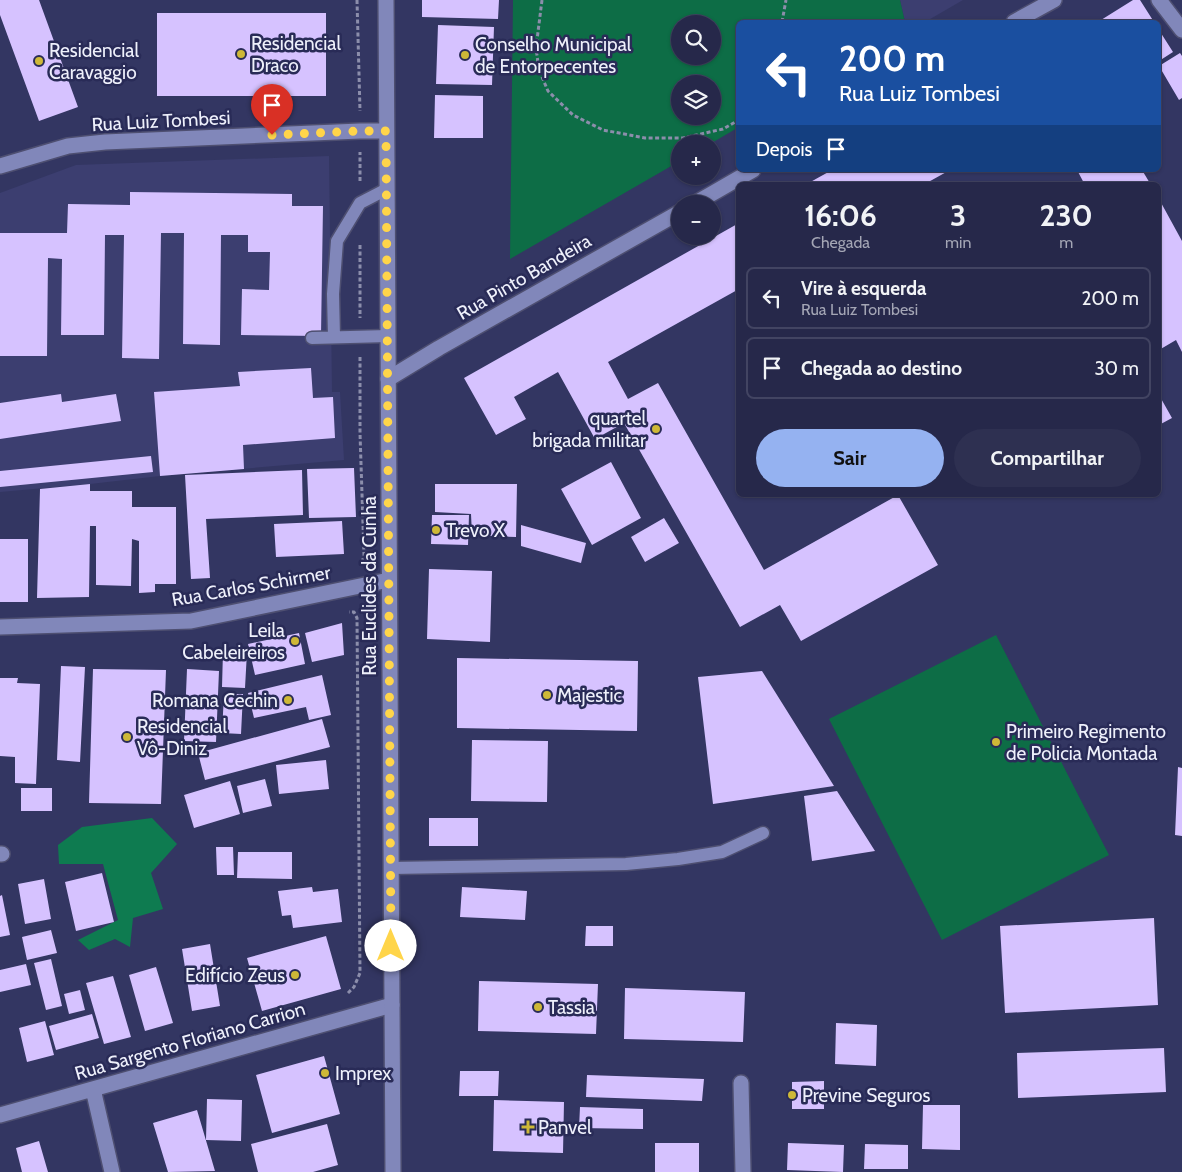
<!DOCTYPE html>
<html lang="pt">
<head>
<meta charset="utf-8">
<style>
  :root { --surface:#26284a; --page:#2e3051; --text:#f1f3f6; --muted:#a4a6b5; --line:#424462; --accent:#95b2f1 }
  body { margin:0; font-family:Cabin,sans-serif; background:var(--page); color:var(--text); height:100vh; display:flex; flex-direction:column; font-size:19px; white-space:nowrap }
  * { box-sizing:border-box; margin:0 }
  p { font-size:16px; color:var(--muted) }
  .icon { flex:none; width:28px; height:28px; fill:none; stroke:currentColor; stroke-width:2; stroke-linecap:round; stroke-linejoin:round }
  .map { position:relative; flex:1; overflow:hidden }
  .sheet { position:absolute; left:736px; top:182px; width:425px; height:315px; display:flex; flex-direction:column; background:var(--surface); border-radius:8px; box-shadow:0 1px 4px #0004,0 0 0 1px var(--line) }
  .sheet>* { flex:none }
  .top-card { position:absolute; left:736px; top:20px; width:425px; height:152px; border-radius:8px; box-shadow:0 1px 4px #0004,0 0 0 1px var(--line); background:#1a4fa0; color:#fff; overflow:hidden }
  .buttons { position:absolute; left:671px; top:15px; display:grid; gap:10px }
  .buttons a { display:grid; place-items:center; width:50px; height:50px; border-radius:50%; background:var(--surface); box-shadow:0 1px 4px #0004,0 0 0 1px var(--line); font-size:25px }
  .pin { position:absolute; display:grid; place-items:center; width:42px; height:42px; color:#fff; margin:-51px -21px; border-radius:50% 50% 50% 0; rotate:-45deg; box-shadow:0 0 5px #0007 }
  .pin .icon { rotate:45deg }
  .me { position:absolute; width:55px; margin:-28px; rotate:0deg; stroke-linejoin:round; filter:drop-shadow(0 0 4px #0008) }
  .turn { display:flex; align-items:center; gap:18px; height:105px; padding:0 20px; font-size:22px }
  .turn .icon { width:65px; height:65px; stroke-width:2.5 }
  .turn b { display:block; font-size:35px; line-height:42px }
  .then { display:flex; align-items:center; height:48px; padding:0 20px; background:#0003; gap:10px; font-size:19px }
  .eta { display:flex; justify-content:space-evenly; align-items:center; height:85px; text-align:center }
  .eta b { font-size:30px; font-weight:700; line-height:35px }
  .primary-button { display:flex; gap:10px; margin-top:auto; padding:10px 20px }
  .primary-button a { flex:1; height:58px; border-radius:30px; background:var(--accent); color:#111; font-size:20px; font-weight:700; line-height:58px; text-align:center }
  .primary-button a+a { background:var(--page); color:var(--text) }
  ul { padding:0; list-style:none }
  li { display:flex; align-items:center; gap:15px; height:62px; margin:0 10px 8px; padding:0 10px; border:2px solid var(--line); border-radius:8px }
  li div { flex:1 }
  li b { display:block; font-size:19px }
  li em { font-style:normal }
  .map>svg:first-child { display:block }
  .built { fill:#3c3e70 }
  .green { fill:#0d6d46; fill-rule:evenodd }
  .forest { fill:#0e7b50 }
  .building { fill:#d6c2ff }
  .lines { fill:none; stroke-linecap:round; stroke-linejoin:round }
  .service-casing { stroke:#4e4f71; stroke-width:15 }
  .minor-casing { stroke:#4e4f71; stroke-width:18 }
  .tertiary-casing { stroke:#4e4f71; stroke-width:18 }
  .secondary-casing { stroke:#4e4f71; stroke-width:18 }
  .path { stroke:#8c8eab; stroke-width:3; stroke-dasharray:4 2.5; stroke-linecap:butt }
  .service { stroke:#8187ba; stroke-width:12 }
  .minor { stroke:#8187ba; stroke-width:15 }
  .tertiary { stroke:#8187ba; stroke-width:15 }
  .secondary { stroke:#8187ba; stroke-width:15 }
  .route { stroke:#ffd54a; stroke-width:9; stroke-dasharray:0 16.2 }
  .poi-dot { fill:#ceb837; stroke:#292b57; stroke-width:2 }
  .labels { text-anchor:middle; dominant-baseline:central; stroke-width:5; stroke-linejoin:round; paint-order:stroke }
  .poi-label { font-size:19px; fill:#eef0fb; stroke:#292b57; text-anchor:start }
  .street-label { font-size:19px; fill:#eef0fb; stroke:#292b57 }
</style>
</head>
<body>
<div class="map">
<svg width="1182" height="1172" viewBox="0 0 1182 1172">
  <rect width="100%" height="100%" fill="#333662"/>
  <path class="built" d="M900,0H963L925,22H905Z
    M329,156L332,392H340L344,460L160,476L90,484L0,492V193L76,165Z"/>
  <path class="green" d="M513,0H900L905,22H739V127L710,144H680V161L510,259ZM680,24H712V56H680ZM680,84H712V116H680Z
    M996,635L1109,855L942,940L829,719Z"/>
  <path class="forest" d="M152,818L177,844L151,873L163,909L133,918L130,947L115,939L89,950L78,940L118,920L103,864H59L58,845L82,827Z"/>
  <path class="building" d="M0,0H39L78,107L39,121L0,15Z
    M422,0H499L498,19L422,17Z
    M1133,0H1140L1154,22H1102L1101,20Z
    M157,13H326V96H157Z
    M438,25L494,27L492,85L436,84Z
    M1159,30L1173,52L1159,61Z
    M1180,53L1182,56V98L1179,100L1159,66Z
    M435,95L483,96V138H434Z
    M832,170H950L923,185H805Z
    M1077,170H1142L1151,185H1085Z
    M130,192L292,194V206H323L321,336L241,335L242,289L269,290L270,252H248V235H221L220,345L183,344L184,233H161L159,359L122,358L124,235H105L104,335H61L62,259L48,258L47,356H0V233H67L68,204L130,205Z
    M1159,199L1182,241V352L1176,340L1159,350Z
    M739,223V289L608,362L628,399L658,383L764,570L898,495L938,565L801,641L780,605L740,627L624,423L595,439L558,372L514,397L526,419L496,435L464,378Z
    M311,368L313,398L333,397L335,438L243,445L244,469L160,476L154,392L240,386L238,372Z
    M61,394L62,402L116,394L121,421L0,439V403Z
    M1159,395L1172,418L1159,425Z
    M151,456L153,472L0,487V471Z
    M611,462L641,518L592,545L561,489Z
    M354,468L356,517L309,518L307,469Z
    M302,470L303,515L206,519L210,578L191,579L185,475Z
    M90,484V491H132V507H176V584H155V592L139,593V541L132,539L131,586L96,585V526H90L89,597L37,598L40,489Z
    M435,484H517L516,537L472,535L471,514L435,512Z
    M432,515H469L468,545L431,544Z
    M664,518L679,543L645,562L631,537Z
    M342,521L344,554L276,557L274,524Z
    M521,525L586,543L581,563L521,546Z
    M0,539H28V602H0Z
    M429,569L492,571L490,642L427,639Z
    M342,623L344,655L312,662L305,633Z
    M299,633L305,664L255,675L248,644Z
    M223,651L247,652L245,688L222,687Z
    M457,658L638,661L637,731L457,728Z
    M61,666L85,667L80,762L57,760Z
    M93,669L166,670L161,804L89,803Z
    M187,669L219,671L216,742L184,741Z
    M762,671L834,786L713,804L698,677Z
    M322,675L331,715L309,720L306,707L254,718L248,693Z
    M0,678H18L17,683L40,684L36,784L15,783V757L0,756Z
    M224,694H243L241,734L222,733Z
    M322,719L330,747L205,780L198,753Z
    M472,740L548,741L547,802L471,801Z
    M326,760L329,789L279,794L276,765Z
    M1178,767L1182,768V836L1175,835Z
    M265,779L272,806L243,813L237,786Z
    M230,781L240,814L194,828L184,795Z
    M21,788H52V811H21Z
    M837,791L875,851L812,861L804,796Z
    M429,818H478V846H429Z
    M216,847H233L234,875H217Z
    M238,852H292V879L237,878Z
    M102,873L114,922L76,931L65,882Z
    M44,879L51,919L25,924L18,884Z
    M312,887L313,892L338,889L342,922L293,928L291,915L282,916L278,891Z
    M462,887L527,891L525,920L460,917Z
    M2,895L10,935L0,937V896Z
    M1154,918L1158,1005L1005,1013L1000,926Z
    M586,926H613V946H585Z
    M51,930L57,953L27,960L22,937Z
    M326,936L341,989L262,1011L247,958Z
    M210,944L220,1006L192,1011L182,949Z
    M51,959L62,1006L46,1010L34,963Z
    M26,964L31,985L0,992V970Z
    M156,967L173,1023L145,1031L129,975Z
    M113,976L131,1037L104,1044L86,983Z
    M479,981L598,984L596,1034L478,1031Z
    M625,988L745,992L743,1042L624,1039Z
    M80,990L85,1010L69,1014L64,994Z
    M92,1014L99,1038L56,1050L49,1026Z
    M45,1021L54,1055L27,1062L19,1028Z
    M836,1023L877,1025L876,1066L835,1064Z
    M1164,1048L1166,1092L1018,1098L1017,1053Z
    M324,1056L340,1114L272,1133L256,1075Z
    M460,1071H499L498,1096H459Z
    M587,1075L704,1079L702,1101L586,1097Z
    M824,1081V1109H792V1082Z
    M207,1099L242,1100L241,1141L206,1140Z
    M494,1100L564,1102L563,1153L493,1151Z
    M923,1105H960V1150L922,1149Z
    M580,1107L643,1109V1129L579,1128Z
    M197,1110L215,1171L168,1172L153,1123Z
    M327,1124L338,1165L313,1172H258L251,1144Z
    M39,1141L48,1172H22L16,1148Z
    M655,1143H699V1172H655Z
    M788,1143L844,1145L843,1172L787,1170Z
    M865,1144L908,1145V1169H864Z"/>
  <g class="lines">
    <defs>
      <path id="service" d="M334,337L333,294L337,241L360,203L387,189
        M312,338L388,336
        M391,868L626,864L678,859L722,852L763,833"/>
      <path id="minor" d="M1159,0L1182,30
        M0,627L191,621L389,580
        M0,854H2
        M741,1083L743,1172
        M93,1089L112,1172
        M0,1115L392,1005"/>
      <path id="tertiary" d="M1014,22L1054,0
        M0,166L68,146L105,142L360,131H386
        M694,204L753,170
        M388,379L439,348L680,212"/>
      <path id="secondary" d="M386,0L393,1172"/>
    </defs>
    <use href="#service" class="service-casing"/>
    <use href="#minor" class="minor-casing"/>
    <use href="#tertiary" class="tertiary-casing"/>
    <use href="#secondary" class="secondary-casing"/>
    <path class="path" d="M357,0L360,111
      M542,0L536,48L539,70L548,91L573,115L603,130L645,138H683L723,129L739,120
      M782,22L786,0
      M360,181V152
      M360,245V318
      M360,357V433L364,555L362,563
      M348,993L354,987L360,973L357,618L354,612H349"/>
    <use href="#service" class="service"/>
    <use href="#minor" class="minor"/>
    <use href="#tertiary" class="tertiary"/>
    <use href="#secondary" class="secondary"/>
  </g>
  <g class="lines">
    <path class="route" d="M272,135L360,131H386L391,946"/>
  </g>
  <g class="poi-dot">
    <circle cx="241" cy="54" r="5"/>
    <circle cx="465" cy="55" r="5"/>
    <circle cx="39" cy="61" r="5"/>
    <circle cx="656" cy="429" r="5"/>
    <circle cx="436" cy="530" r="5"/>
    <circle cx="295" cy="641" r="5"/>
    <circle cx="547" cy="695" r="5"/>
    <circle cx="288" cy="700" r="5"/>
    <circle cx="127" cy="737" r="5"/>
    <circle cx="996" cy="742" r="5"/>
    <circle cx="295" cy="975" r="5"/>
    <circle cx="538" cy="1007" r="5"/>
    <circle cx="325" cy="1073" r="5"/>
    <circle cx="792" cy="1095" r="5"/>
    <path d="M525.5 1119.5h5v5h5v5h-5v5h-5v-5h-5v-5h5z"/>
  </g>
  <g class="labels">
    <g class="poi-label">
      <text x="251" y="43">Residencial<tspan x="251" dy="22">Draco</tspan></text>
      <text x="475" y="44">Conselho Municipal<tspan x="475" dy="22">de Entorpecentes</tspan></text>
      <text x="49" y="50">Residencial<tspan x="49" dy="22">Caravaggio</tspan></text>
      <text x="646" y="418" text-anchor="end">quartel<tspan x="646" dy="22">brigada militar</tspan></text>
      <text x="446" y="530">Trevo X</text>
      <text x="285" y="630" text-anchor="end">Leila<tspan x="285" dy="22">Cabeleireiros</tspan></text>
      <text x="557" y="695">Majestic</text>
      <text x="278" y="700" text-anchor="end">Romana Cechin</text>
      <text x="137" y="726">Residencial<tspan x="137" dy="22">Vô-Diniz</tspan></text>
      <text x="1006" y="731">Primeiro Regimento<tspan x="1006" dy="22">de Policia Montada</tspan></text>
      <text x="285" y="975" text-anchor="end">Edifício Zeus</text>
      <text x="548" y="1007">Tassia</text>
      <text x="335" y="1073">Imprex</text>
      <text x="802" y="1095">Previne Seguros</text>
      <text x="538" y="1127">Panvel</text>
    </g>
    <g class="street-label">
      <text transform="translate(161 121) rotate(-3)">Rua Luiz Tombesi</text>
      <text transform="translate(524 277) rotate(-30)">Rua Pinto Bandeira</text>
      <text transform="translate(251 586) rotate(-10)">Rua Carlos Schirmer</text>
      <text transform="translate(369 586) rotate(-90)">Rua Euclides da Cunha</text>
      <text transform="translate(190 1041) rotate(-16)">Rua Sargento Floriano Carrion</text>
    </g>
  </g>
</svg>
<div class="buttons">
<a><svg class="icon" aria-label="search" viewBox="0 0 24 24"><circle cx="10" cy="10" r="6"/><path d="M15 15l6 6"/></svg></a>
<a><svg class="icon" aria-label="layers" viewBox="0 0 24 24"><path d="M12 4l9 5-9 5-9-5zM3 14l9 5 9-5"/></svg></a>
<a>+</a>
<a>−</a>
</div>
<div class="pin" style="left:272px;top:135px;background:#d93025"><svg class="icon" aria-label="arrive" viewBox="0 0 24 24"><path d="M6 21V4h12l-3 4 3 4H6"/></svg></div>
<svg class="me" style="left:391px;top:946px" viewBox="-20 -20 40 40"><circle r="19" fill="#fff"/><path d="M0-13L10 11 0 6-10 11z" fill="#ffd54a"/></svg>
<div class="top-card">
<div class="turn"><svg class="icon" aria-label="left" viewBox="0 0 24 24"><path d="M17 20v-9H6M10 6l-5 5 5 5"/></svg><div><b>200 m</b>Rua Luiz Tombesi</div></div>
<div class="then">Depois<svg class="icon" aria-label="arrive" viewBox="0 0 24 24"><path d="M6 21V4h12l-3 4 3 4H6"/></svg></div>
</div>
<section class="sheet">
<div class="eta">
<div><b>16:06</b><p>Chegada</p></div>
<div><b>3</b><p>min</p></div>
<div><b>230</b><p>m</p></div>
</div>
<ul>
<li><svg class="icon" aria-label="left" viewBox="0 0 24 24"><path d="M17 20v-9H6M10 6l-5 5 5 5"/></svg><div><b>Vire à esquerda</b><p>Rua Luiz Tombesi</p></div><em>200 m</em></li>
<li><svg class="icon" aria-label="arrive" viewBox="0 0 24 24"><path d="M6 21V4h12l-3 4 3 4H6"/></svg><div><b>Chegada ao destino</b></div><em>30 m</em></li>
</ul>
<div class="primary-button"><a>Sair</a><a>Compartilhar</a></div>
</section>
</div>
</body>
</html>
